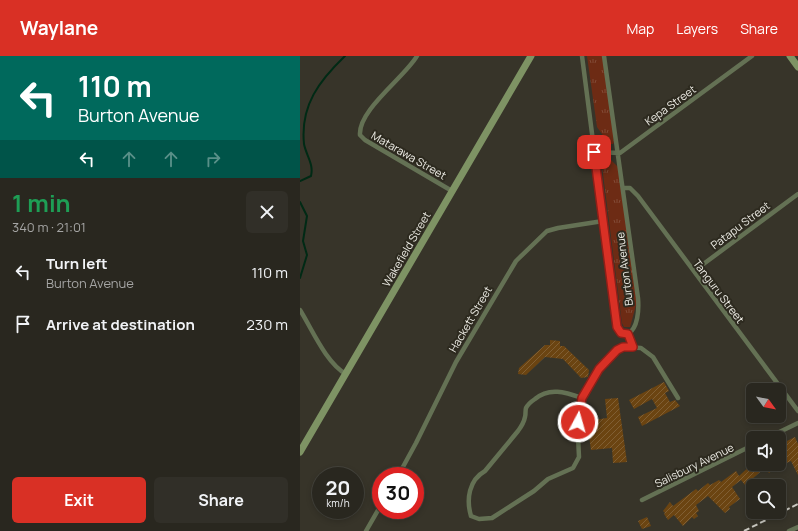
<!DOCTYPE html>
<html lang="en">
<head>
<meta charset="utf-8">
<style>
  :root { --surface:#29271f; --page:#312f28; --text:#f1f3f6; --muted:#a5a5a4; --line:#45443d; --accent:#d93025 }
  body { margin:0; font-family:Manrope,sans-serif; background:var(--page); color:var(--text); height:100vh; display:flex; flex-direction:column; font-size:15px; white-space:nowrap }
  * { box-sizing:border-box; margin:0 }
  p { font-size:13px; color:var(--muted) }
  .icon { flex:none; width:22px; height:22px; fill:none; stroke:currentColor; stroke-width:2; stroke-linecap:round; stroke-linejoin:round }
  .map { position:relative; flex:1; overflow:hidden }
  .drawer { display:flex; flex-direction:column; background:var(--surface); width:300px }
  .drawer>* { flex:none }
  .banner { background:#00695c; color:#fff; overflow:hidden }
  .needle { width:26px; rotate:123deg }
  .controls { position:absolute; left:446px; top:327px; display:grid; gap:8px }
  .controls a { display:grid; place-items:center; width:40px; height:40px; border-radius:6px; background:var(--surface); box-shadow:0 2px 6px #0003,0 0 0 1px var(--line); font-size:20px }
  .speed { position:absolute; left:12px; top:411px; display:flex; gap:8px; font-size:20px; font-weight:700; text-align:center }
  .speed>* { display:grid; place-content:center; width:52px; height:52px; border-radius:50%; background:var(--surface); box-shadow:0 2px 6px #0003,0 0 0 1px var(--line); line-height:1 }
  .speed small { font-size:10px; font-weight:400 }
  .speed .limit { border:6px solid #d22; background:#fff; color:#111 }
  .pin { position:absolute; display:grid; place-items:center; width:34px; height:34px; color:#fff; margin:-17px; border-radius:8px; box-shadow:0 2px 6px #0006 }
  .me { position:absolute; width:44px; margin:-22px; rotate:6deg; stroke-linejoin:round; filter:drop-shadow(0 0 3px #0008) }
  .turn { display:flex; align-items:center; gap:14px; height:84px; padding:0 12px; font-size:18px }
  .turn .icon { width:52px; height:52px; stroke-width:2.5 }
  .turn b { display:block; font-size:28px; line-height:34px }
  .lanes { display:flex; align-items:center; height:38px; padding:0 12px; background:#0003; justify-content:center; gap:20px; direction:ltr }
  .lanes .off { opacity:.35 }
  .round { display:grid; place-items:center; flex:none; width:42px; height:42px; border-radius:6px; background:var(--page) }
  .headline { display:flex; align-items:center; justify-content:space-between; height:68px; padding:0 12px }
  h1 { font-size:24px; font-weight:700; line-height:30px; color:#1e9e55 }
  .action { display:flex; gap:8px; margin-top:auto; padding:8px 12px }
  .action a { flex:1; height:46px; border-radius:6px; background:var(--accent); color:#fff; font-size:16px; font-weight:700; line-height:46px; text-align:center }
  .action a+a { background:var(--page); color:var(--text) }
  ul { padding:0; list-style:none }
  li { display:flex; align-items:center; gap:12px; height:52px; padding:0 12px }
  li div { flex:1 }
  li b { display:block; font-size:15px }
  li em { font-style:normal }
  header { display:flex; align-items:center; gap:24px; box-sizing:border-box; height:56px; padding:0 20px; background:var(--accent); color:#fff }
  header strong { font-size:19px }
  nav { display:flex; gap:22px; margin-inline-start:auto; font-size:14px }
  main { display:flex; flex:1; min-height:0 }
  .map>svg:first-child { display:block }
  .park { fill:url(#park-tufts) }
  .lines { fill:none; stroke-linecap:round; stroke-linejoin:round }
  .stream { stroke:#002a15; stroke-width:2 }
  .building { fill:url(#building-hatch) }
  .street { stroke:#647154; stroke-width:4.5 }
  .secondary { stroke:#7e9364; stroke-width:7 }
  .rail { stroke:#c9c8c0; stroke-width:2; stroke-dasharray:6 3; stroke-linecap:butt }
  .route-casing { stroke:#8d1f18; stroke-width:10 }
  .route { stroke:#d93025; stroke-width:7 }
  .labels { text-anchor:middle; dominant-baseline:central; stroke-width:4; stroke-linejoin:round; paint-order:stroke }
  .street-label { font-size:11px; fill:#ecebe4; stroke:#2d2a1f }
</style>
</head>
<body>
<header>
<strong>Waylane</strong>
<nav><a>Map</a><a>Layers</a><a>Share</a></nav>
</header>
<main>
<section class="drawer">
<div class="banner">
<div class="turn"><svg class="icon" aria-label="left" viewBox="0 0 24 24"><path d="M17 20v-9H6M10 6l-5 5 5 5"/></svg><div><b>110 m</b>Burton Avenue</div></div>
<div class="lanes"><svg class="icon" aria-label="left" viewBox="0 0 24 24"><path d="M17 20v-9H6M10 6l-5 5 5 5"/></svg><svg class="icon off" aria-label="ahead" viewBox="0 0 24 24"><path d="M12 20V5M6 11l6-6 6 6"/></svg><svg class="icon off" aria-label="ahead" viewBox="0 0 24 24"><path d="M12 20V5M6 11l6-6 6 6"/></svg><svg class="icon off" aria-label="right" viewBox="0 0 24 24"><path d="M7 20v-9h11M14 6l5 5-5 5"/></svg></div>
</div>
<div class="headline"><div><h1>1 min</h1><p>340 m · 21:01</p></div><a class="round"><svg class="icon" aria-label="close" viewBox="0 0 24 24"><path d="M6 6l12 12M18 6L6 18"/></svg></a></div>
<ul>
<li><svg class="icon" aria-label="left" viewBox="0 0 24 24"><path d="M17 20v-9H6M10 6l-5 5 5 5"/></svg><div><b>Turn left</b><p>Burton Avenue</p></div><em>110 m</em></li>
<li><svg class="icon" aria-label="arrive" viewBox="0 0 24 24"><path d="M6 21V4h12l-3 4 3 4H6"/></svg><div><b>Arrive at destination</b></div><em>230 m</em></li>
</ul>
<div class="action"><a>Exit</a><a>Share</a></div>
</section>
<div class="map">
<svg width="498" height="475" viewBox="0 0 498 475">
  <defs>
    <pattern id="park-tufts" width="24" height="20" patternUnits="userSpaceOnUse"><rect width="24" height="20" fill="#6d2b14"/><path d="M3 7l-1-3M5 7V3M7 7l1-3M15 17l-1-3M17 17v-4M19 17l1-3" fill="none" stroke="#824a36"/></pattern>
    <pattern id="building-hatch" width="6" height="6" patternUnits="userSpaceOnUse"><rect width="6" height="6" fill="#6b4411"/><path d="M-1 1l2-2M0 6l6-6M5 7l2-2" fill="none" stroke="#805f34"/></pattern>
  </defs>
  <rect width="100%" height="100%" fill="#373429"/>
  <path class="park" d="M287,0H304L314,86L313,88H309L297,71Z
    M307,100L319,112L338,242L330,271H324L322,267L301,102Z"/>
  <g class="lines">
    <path class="stream" d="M0,125L11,120C14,108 6,99 4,88C0,49 20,24 45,0
      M0,146L7,160L3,185L7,199L0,222"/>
  </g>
  <path class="building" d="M250,284L260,285V290H264L289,314L288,321L281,322L263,303L245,301L226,319L218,318L219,312L245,289H250Z
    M364,326L369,335L365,337L370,346L375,344L380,350L342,370L338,361L357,352L352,343L334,353L329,344Z
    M318,342L327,406L313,407L312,392L291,394L287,365L307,362L305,343Z
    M495,381L498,388V419L491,405L482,409L479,402V389Z
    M452,408H472L476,412L469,417L465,412L445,429L441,424L432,431L440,443L429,451L430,453L425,457L408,440L396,449L399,455L396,457L398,460L394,463L392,461L383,470L374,459L368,464L364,458L365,457L363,455L370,446L373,450L396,433L398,435L408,427L410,429L419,424L421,426L436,415L439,420Z
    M347,461L351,470L342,473L338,465Z"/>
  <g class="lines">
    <path class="street" d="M117,0C105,21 58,54 60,79L65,84L152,135
      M282,0L317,271L321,277L328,278C338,272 339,254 338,242L304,0
      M294,96L320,97L452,0
      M323,132H330L338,140L498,355
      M394,215L498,138
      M0,254C12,273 26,307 46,318
      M328,278L333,291
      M282,342C265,336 249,331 235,343C232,345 228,348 226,352C225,355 226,358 225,361C224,366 221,371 218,375L185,415C169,424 166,443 171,460L179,463L192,462L234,435L248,423L273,412L279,401L278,380L279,353L282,342L299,313L317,293L323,291L341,292L353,301L378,342
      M467,382L498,367
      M98,420L116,387L156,306L216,205L247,175L258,172L303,165
      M342,444L453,389
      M66,475L81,449
      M489,475L498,471"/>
    <path class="secondary" d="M490,0L498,11
      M0,396L231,0"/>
    <path class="rail" d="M444,475L498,448"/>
  </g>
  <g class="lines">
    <defs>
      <path id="route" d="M278,366L282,342L299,313L317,294L323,291H333L328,278L321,277L317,271L294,96"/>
    </defs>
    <use href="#route" class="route-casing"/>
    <use href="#route" class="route"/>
  </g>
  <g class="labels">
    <g class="street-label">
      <text transform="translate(370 49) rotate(-36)">Kepa Street</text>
      <text transform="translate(109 99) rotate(30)">Matarawa Street</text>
      <text transform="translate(440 169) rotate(-37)">Patapu Street</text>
      <text transform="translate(106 193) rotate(-60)">Wakefield Street</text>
      <text transform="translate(324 213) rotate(-97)">Burton Avenue</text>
      <text transform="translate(419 235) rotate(53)">Tanguru Street</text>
      <text transform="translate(170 263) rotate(-60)">Hackett Street</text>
      <text transform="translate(394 409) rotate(-26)">Salisbury Avenue</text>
    </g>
  </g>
</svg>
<div class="controls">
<a><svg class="needle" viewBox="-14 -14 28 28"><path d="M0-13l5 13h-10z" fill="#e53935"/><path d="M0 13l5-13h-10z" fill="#a5a5a4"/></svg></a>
<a><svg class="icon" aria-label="sound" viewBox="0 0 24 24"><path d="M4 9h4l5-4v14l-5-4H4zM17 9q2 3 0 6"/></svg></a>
<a><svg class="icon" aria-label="search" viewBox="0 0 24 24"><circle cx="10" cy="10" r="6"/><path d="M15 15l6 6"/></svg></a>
</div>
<div class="speed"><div>20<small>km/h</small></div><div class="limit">30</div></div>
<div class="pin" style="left:294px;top:96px;background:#d93025"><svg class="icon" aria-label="arrive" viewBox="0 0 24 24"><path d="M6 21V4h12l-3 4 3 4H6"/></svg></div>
<svg class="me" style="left:278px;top:366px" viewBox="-20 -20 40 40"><circle r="17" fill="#d93025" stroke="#fff" stroke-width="3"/><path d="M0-11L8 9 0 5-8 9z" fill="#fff"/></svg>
</div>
</main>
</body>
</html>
